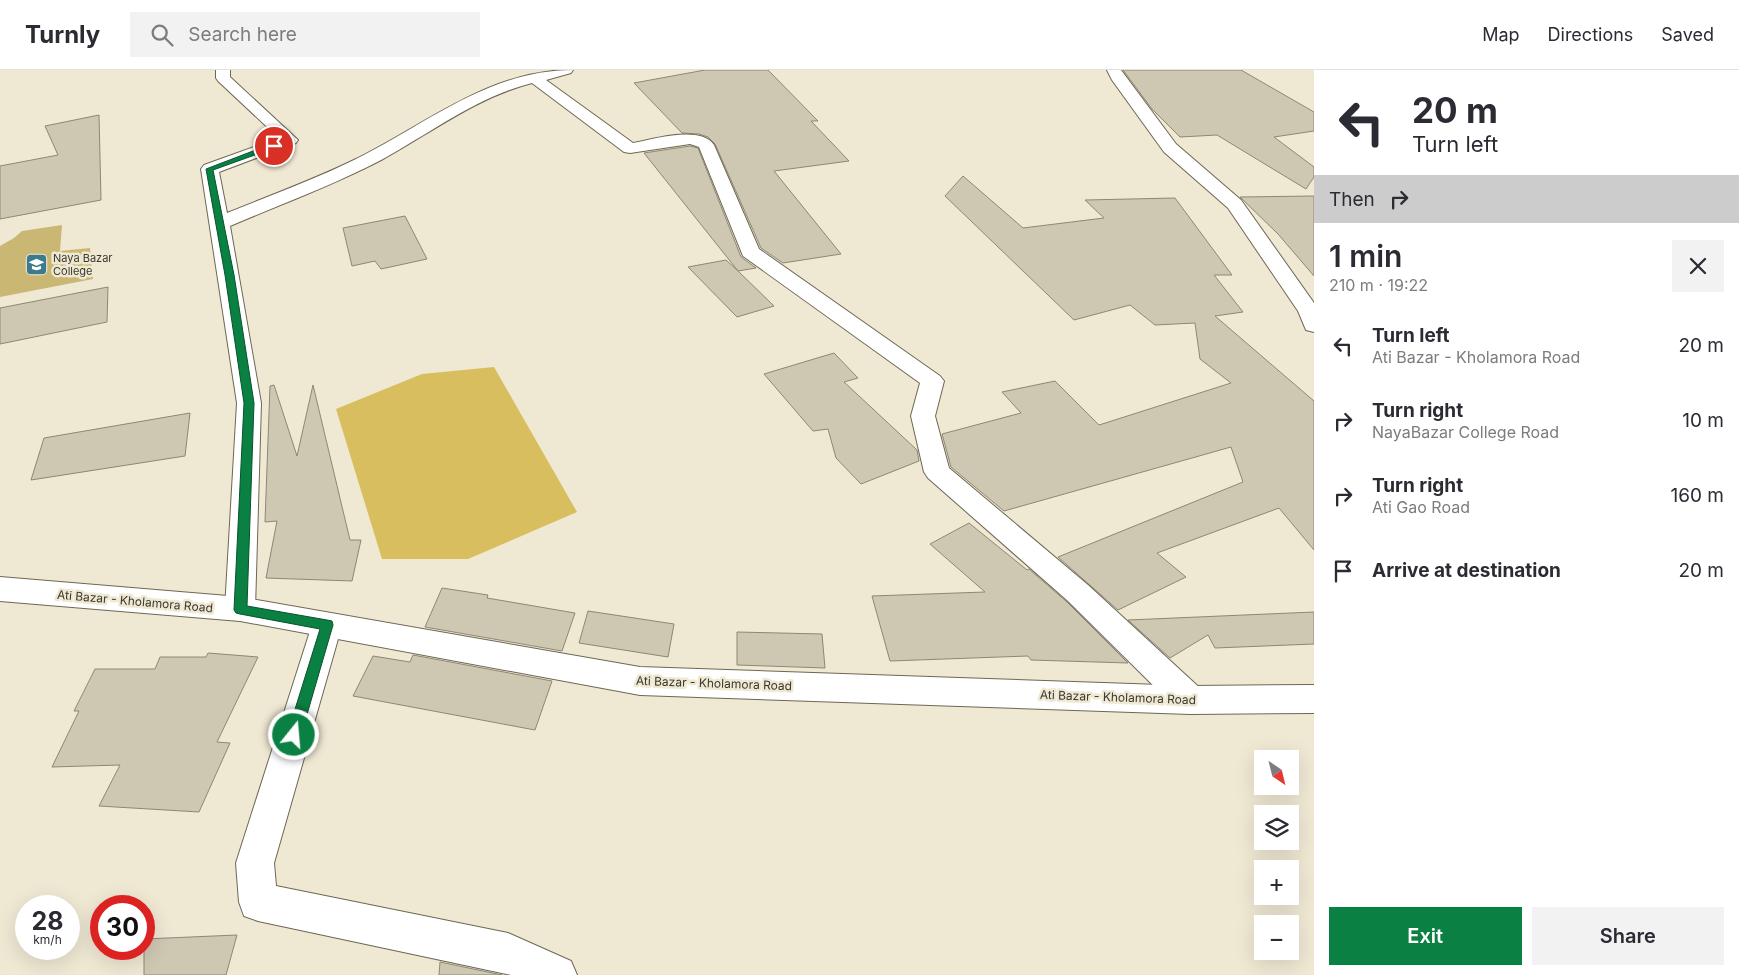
<!DOCTYPE html>
<html lang="en">
<head>
<meta charset="utf-8">
<style>
  :root { --surface:#fff; --page:#f2f2f3; --text:#2b2b33; --muted:#7c7c81; --line:#e1e1e2; --accent:#0b8043 }
  body { margin:0; font-family:Inter,sans-serif; background:var(--page); color:var(--text); height:100vh; display:flex; flex-direction:column; font-size:19px; white-space:nowrap }
  * { box-sizing:border-box; margin:0 }
  p { font-size:16px; color:var(--muted) }
  .icon { flex:none; width:28px; height:28px; fill:none; stroke:currentColor; stroke-width:2; stroke-linecap:round; stroke-linejoin:round }
  .map { position:relative; flex:1; overflow:hidden }
  .drawer { display:flex; flex-direction:column; background:var(--surface); width:425px }
  .drawer>* { flex:none }
  .guide { background:#fff; color:var(--text); overflow:hidden }
  .needle { width:32px; rotate:145deg }
  .buttons { position:absolute; left:1254px; top:680px; display:grid; gap:10px }
  .buttons a { display:grid; place-items:center; width:45px; height:45px; border-radius:0px; background:var(--surface); box-shadow:0 5px 20px #0002; font-size:25px }
  .speed { position:absolute; left:15px; top:825px; display:flex; gap:10px; font-size:25px; font-weight:700; text-align:center }
  .speed>* { display:grid; place-content:center; width:65px; height:65px; border-radius:50%; background:var(--surface); box-shadow:0 5px 20px #0002; line-height:1 }
  .speed small { font-size:12px; font-weight:400 }
  .speed .limit { border:8px solid #d22; background:#fff; color:#111 }
  .pin { position:absolute; display:grid; place-items:center; width:42px; height:42px; color:#fff; margin:-21px; border:2px solid #fff; border-radius:50%; box-shadow:0 1px 5px #0007 }
  .me { position:absolute; width:55px; margin:-28px; rotate:17deg; stroke-linejoin:round; filter:drop-shadow(0 0 4px #0008) }
  .turn { display:flex; align-items:center; gap:18px; height:105px; padding:0 15px; font-size:22px }
  .turn .icon { width:65px; height:65px; stroke-width:2.5 }
  .turn b { display:block; font-size:35px; line-height:42px }
  .then { display:flex; align-items:center; height:48px; padding:0 15px; background:#0003; gap:10px; font-size:19px }
  .round { display:grid; place-items:center; flex:none; width:52px; height:52px; border-radius:0px; background:var(--page) }
  .head { display:flex; align-items:center; justify-content:space-between; height:85px; padding:0 15px }
  h1 { font-size:30px; font-weight:600; line-height:38px }
  .primary-button { display:flex; gap:10px; margin-top:auto; padding:10px 15px }
  .primary-button a { flex:1; height:58px; border-radius:0px; background:var(--accent); color:#fff; font-size:20px; font-weight:600; line-height:58px; text-align:center }
  .primary-button a+a { background:var(--page); color:var(--text) }
  ul { padding:0; list-style:none }
  li { display:flex; align-items:center; gap:15px; height:75px; padding:0 15px }
  li div { flex:1 }
  li b { display:block; font-size:19px }
  li em { font-style:normal }
  header { display:flex; align-items:center; gap:30px; box-sizing:border-box; height:70px; padding:0 25px; background:var(--surface); border-bottom:1px solid var(--line) }
  header strong { font-size:24px }
  nav { display:flex; gap:28px; margin-inline-start:auto; font-size:18px }
  .search { width:350px; height:45px; background:var(--page); display:flex; align-items:center; gap:12px; box-sizing:border-box; padding:0 18px; border-radius:0px; color:var(--muted); font-size:19px }
  main { display:flex; flex:1; min-height:0 }
  .map>svg:first-child { display:block }
  .green { fill:#cbb774 }
  .water { fill:#d9be5f }
  .building { fill:#cec8b3; stroke:#8d8773 }
  .lines { fill:none; stroke-linecap:round; stroke-linejoin:round }
  .minor-casing { stroke:#6d6754; stroke-width:2 }
  .secondary-casing { stroke:#6d6754; stroke-width:2 }
  .minor { fill:#fff; fill-rule:evenodd }
  .secondary { fill:#fff; fill-rule:evenodd }
  .route { fill:#0b8043; stroke:#07532c }
  .labels { text-anchor:middle; dominant-baseline:central; stroke-width:5; stroke-linejoin:round; paint-order:stroke }
  .far-poi-label { font-size:11px; fill:#3a382f; stroke:#efe8d3; text-anchor:start }
  .street-label { font-size:12px; fill:#3a382f; stroke:#efe8d3 }
</style>
</head>
<body>
<header>
<strong>Turnly</strong>
<div class="search"><svg class="icon" aria-label="search" viewBox="0 0 24 24"><circle cx="10" cy="10" r="6"/><path d="M15 15l6 6"/></svg>Search here</div>
<nav><a>Map</a><a>Directions</a><a>Saved</a></nav>
</header>
<main>
<div class="map">
<svg width="1314" height="905" viewBox="0 0 1314 905">
  <rect width="100%" height="100%" fill="#efe8d3"/>
  <path class="green" d="M62,155L60,181L90,178L93,209L0,227V176L14,168L22,161Z"/>
  <path class="water" d="M494,297L577,442L468,489H382L336,339L422,304Z"/>
  <path class="building" d="M705,0H768L818,51H811L849,91L774,101L841,184L783,193L761,178L715,74L708,67L699,64L682,63L634,13Z
    M1123,0H1241L1314,42V61L1274,67L1314,97V107L1306,119L1217,65L1180,67L1152,39Z
    M99,45L101,130L0,149V96L58,85L45,56Z
    M690,76L698,78L741,187L756,198L738,201L774,236L737,247L688,197L726,190L738,201L644,83Z
    M963,106L1023,158L1104,148L1085,130L1175,128L1232,205H1214L1243,242L1215,246L1314,331V480L1279,438L1157,483L1186,507L1118,540L1058,487L1243,412L1231,377L1004,441L951,397L942,364L1021,343L1002,322L1055,311L1099,355L1231,313L1200,289L1195,253L1155,255L1130,235L1074,250L945,126Z
    M1314,126V206L1278,164L1240,127Z
    M405,146L427,189L381,199L375,191L352,196L343,158Z
    M108,217L107,252L0,274V238Z
    M834,283L858,308L844,312L917,380L919,391L861,414L836,388L828,359L813,361L764,304Z
    M274,315L297,386L313,315L350,470H361L352,511L266,508L277,451L265,452L270,316Z
    M190,343L185,386L31,410L44,368Z
    M969,453L1027,500L1029,499L1067,532L1128,593L1031,590L1028,586L890,591L872,526L985,522L930,474Z
    M442,518L488,525L487,528L575,543L562,581L425,557Z
    M588,541L674,554L668,587L579,573Z
    M1314,542V574L1215,578L1208,565L1170,588L1128,550Z
    M737,562L822,564L825,598L737,595Z
    M208,583L258,587L217,672L230,673L199,742L99,736L120,695L52,697L79,641H74L95,599H155L160,587H206Z
    M413,585L552,611L535,660L353,626L373,586L410,592Z
    M237,865L226,905H144V869Z
    M440,892L502,905H439Z"/>
  <g class="lines">
    <defs>
      <path id="minor" d="M216,0H230V7L298,70L296,73L219,102L227,143C269,126 313,110 354,90C426,55 488,0 573,0L571,3L546,10L633,73C654,69 701,55 714,75L759,179L940,306L944,311L935,346L949,398L1088,515L1202,620L1206,630L1202,640L1190,644L1178,640L1068,531L928,408L924,402L911,346L920,313L743,186L699,77L690,74L630,83L624,82L532,13C477,27 432,62 383,89C334,115 281,134 230,156L261,333L255,539L251,547L240,551L229,547L225,539L237,333L201,99L204,95L279,68L218,11L216,8Z
        M1107,0H1121L1176,74L1241,130L1314,233V262L1306,260L1298,241L1228,138L1164,82L1112,10Z
        M327,543L338,546L342,555L274,793L276,816L508,863L571,891L577,905H511L258,851L244,846L239,832L236,793L312,555L316,546Z"/>
      <path id="secondary" d="M0,507L240,527L640,597L1190,616L1314,615V643L1190,644L640,625L240,551L0,531Z"/>
    </defs>
    <use href="#minor" class="minor-casing"/>
    <use href="#secondary" class="secondary-casing"/>
    <use href="#minor" class="minor"/>
    <use href="#secondary" class="secondary"/>
  </g>
  <path class="route" d="M274,73L277,74V77L213,100L234,205L254,333L247,536L327,550L332,551L333,555L301,665L299,669L294,671L289,669L287,665L320,559L240,544L236,543L234,540L244,333L225,205L206,99Z"/>
  <defs>
    <symbol id="university-square" viewBox="-11 -11 22 22"><rect x="-9" y="-9" width="18" height="18" rx="4" fill="#3c7a90" stroke="#efe8d3"/><path d="M0-5L7-2L0 1L-7-2ZM-4 1L0 2.5L4 1V4Q0 6-4 4Z" fill="#fff"/></symbol>
  </defs>
  <g fill-rule="evenodd">
    <use href="#university-square" x="24" y="182" width="25" height="25"/>
  </g>
  <g class="labels">
    <g class="far-poi-label">
      <text x="53" y="188">Naya Bazar<tspan x="53" dy="13">College</tspan></text>
    </g>
    <g class="street-label">
      <text transform="translate(135 531) rotate(5)">Ati Bazar - Kholamora Road</text>
      <text transform="translate(714 613) rotate(2)">Ati Bazar - Kholamora Road</text>
      <text transform="translate(1118 627) rotate(2)">Ati Bazar - Kholamora Road</text>
    </g>
  </g>
</svg>
<div class="buttons">
<a><svg class="needle" viewBox="-14 -14 28 28"><path d="M0-13l5 13h-10z" fill="#e53935"/><path d="M0 13l5-13h-10z" fill="#7c7c81"/></svg></a>
<a><svg class="icon" aria-label="layers" viewBox="0 0 24 24"><path d="M12 4l9 5-9 5-9-5zM3 14l9 5 9-5"/></svg></a>
<a>+</a>
<a>−</a>
</div>
<div class="speed"><div>28<small>km/h</small></div><div class="limit">30</div></div>
<div class="pin" style="left:274px;top:76px;background:#d93025"><svg class="icon" aria-label="arrive" viewBox="0 0 24 24"><path d="M6 21V4h12l-3 4 3 4H6"/></svg></div>
<svg class="me" style="left:294px;top:665px" viewBox="-20 -20 40 40"><circle r="17" fill="#0b8043" stroke="#fff" stroke-width="3"/><path d="M0-11L8 9 0 5-8 9z" fill="#fff"/></svg>
</div>
<section class="drawer">
<div class="guide">
<div class="turn"><svg class="icon" aria-label="left" viewBox="0 0 24 24"><path d="M17 20v-9H6M10 6l-5 5 5 5"/></svg><div><b>20 m</b>Turn left</div></div>
<div class="then">Then<svg class="icon" aria-label="right" viewBox="0 0 24 24"><path d="M7 20v-9h11M14 6l5 5-5 5"/></svg></div>
</div>
<div class="head"><div><h1>1 min</h1><p>210 m · 19:22</p></div><a class="round"><svg class="icon" aria-label="close" viewBox="0 0 24 24"><path d="M6 6l12 12M18 6L6 18"/></svg></a></div>
<ul>
<li><svg class="icon" aria-label="left" viewBox="0 0 24 24"><path d="M17 20v-9H6M10 6l-5 5 5 5"/></svg><div><b>Turn left</b><p>Ati Bazar - Kholamora Road</p></div><em>20 m</em></li>
<li><svg class="icon" aria-label="right" viewBox="0 0 24 24"><path d="M7 20v-9h11M14 6l5 5-5 5"/></svg><div><b>Turn right</b><p>NayaBazar College Road</p></div><em>10 m</em></li>
<li><svg class="icon" aria-label="right" viewBox="0 0 24 24"><path d="M7 20v-9h11M14 6l5 5-5 5"/></svg><div><b>Turn right</b><p>Ati Gao Road</p></div><em>160 m</em></li>
<li><svg class="icon" aria-label="arrive" viewBox="0 0 24 24"><path d="M6 21V4h12l-3 4 3 4H6"/></svg><div><b>Arrive at destination</b></div><em>20 m</em></li>
</ul>
<div class="primary-button"><a>Exit</a><a>Share</a></div>
</section>
</main>
</body>
</html>
